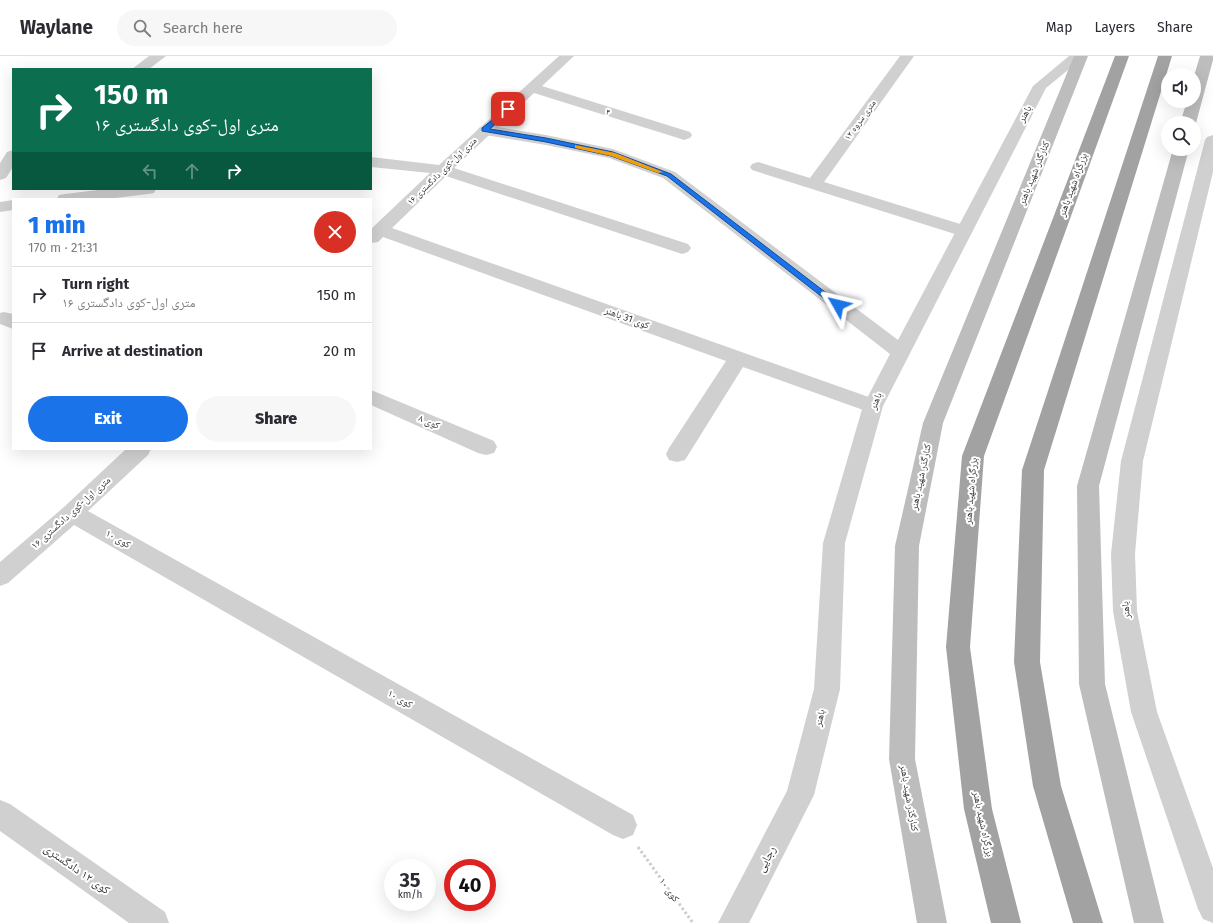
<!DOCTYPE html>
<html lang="en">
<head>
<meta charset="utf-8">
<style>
  :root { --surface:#fff; --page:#f7f7f7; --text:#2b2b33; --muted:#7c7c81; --line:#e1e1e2; --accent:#1a73e8 }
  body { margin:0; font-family:"Fira Sans","Noto Naskh Arabic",sans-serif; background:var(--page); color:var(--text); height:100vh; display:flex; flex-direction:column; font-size:15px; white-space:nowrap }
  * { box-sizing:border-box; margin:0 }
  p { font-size:13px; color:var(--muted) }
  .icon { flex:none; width:22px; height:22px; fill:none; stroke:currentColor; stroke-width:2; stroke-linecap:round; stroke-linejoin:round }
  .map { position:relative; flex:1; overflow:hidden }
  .panel { position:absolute; left:12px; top:142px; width:360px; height:252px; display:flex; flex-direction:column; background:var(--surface); border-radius:0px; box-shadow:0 4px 16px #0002 }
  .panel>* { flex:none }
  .top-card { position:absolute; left:12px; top:12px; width:360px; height:122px; border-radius:0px; box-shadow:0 4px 16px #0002; background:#0b6e4f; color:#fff; overflow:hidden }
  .fabs { position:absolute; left:1161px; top:12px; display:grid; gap:8px }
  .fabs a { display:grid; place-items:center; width:40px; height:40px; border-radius:50%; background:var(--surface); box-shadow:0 4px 16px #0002; font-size:20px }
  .speed { position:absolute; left:384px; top:803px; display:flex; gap:8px; font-size:20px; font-weight:700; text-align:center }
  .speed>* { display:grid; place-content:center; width:52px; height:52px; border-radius:50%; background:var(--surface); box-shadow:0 4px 16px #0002; line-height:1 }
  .speed small { font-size:10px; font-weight:400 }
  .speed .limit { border:6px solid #d22; background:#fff; color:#111 }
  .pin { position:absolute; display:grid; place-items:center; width:34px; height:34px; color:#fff; margin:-17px; border-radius:8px; box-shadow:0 2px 6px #0006 }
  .me { position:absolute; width:44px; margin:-22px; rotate:307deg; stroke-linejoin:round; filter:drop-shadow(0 0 3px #0008) }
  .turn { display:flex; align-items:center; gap:14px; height:84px; padding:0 16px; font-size:18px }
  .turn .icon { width:52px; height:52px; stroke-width:2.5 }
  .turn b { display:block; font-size:28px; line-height:34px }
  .lanes { display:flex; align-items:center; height:38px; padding:0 16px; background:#0003; justify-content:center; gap:20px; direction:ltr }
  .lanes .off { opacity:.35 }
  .round { display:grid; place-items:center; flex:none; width:42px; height:42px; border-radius:21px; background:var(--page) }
  .overview { display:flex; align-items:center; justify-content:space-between; height:68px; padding:0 16px }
  h1 { font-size:24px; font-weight:800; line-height:30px; color:var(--accent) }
  .button { display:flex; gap:8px; margin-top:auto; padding:8px 16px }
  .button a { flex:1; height:46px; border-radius:24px; background:var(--accent); color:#fff; font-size:16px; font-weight:800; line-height:46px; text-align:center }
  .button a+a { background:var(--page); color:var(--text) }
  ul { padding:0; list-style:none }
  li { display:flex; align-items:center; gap:12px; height:56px; padding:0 16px; border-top:1px solid var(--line) }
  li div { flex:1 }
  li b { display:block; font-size:15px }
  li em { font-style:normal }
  header { display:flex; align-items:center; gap:24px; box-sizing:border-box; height:56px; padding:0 20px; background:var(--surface); border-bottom:1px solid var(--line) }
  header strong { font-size:19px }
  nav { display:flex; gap:22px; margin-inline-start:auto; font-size:14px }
  .search { width:280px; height:36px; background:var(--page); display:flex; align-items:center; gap:10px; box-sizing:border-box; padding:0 14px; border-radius:22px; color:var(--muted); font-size:15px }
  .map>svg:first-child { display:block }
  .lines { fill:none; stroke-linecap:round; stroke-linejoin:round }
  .path { stroke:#cdcdcd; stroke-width:3; stroke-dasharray:2.5 2.5; stroke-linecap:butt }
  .minor { fill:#d0d0d0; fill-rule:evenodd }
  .tertiary { fill:#d0d0d0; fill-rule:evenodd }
  .secondary { fill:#bdbdbd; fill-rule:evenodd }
  .trunk { fill:#a2a2a2; fill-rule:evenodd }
  .route { fill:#1a73e8; stroke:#114b97 }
  .slow { fill:#f59e0b }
  .labels { text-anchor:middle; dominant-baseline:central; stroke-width:4; stroke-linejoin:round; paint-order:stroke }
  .far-street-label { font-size:9px; fill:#333; stroke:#fff }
  .street-label { font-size:10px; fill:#333; stroke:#fff }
  .near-street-label { font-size:12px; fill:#333; stroke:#fff }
</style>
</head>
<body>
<header>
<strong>Waylane</strong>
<div class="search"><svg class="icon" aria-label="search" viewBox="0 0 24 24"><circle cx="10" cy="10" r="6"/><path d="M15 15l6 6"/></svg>Search here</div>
<nav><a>Map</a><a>Layers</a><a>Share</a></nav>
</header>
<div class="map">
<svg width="1213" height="867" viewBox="0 0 1213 867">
  <rect width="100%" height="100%" fill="#fff"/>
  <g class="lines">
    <path class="path" d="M638,791L693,867"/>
    <path class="minor" d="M149,0H166L149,13H132Z
      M559,0H574L542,30L690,76L692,79L690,82L684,84L678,82L534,37L454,112L688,188L691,192L688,196L682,198L676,196L446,120L392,172L880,345L883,350L880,355L873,358L866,355L743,311L685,404L677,406L669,404L666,398L669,392L726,305L383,181L378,186L371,187V173L430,117L371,111V101L439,109Z
      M900,0H914L824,126L970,171L973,175L970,179L964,180L958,179L752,114L750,111L752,108L758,106L810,122Z
      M13,94V111L6,122L0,124V107L7,96Z
      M106,133H156L154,137L148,138L107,143H57L59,139L65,138Z
      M13,144V154L0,156V146Z
      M4,256L13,258V273L0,268V257Z
      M371,334L494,385L497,391L494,397L486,399L478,397L371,349Z
      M126,393H151L148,399L88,455L633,759L637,769L633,779L623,783L613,779L74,469L8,527L0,530V506L64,451Z
      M0,744L10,748L165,856L169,867H129L0,775Z"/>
    <path class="tertiary" d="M1069,0H1085L1046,32L883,350L845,487L840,633L814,739L749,867H718L787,735L814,633L823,487L863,350L890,298L663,122L609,102L546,89L485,79L480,77L477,74L480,71L485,69L546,79L613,93L675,116L898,284L1033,30Z
      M1213,79V116L1143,405L1135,498L1137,555L1157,656L1213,812V867L1203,863L1198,853L1131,656L1113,555L1111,498L1121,405L1205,84L1207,81Z"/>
    <path class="secondary" d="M1074,0H1088L943,367L919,490L915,703L947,867H917L889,703L895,490L923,367Z
      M1200,0H1213V4L1196,67L1194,69V67H1180L1187,45H1194V20Z
      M1173,93H1189L1099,430L1105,628L1164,867H1134L1079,628L1077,430Z"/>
    <path class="trunk" d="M1115,0H1129L984,400L970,591L992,753L1021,867H991L964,753L946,591L962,400Z
      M1158,0H1172L1044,414L1040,606L1061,730L1103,867H1073L1033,730L1014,606L1022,414Z"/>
  </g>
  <path class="route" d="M508,51L511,52V54L490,73L546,82L613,96L671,118L842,249L838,251H835L667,120L611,100L546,86L482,75V72Z"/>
  <path class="slow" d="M575,89L615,97L663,116L658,117L611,100L575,92Z"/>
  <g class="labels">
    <g class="far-street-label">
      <text transform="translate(608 56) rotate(17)">۴</text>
      <text transform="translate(860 64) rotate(-54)">۱۲ متری سروه</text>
      <text transform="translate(442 115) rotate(-44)">۱۶ متری اول-کوی دادگستری</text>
    </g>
    <g class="street-label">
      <text transform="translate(1025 58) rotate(-62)">باهنر</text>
      <text transform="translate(1034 117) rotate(-68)">کنارگذر شهید باهنر</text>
      <text transform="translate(1073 129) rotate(-70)">بزرگراه شهید باهنر</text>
      <text transform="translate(627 262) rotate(20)">کوی 31 باهنر</text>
      <text transform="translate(876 345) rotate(-67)">باهنر</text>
      <text transform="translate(429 366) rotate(23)">کوی ۸</text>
      <text transform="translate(921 421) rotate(-78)">کنارگذر شهید باهنر</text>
      <text transform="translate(971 435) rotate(-85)">بزرگراه شهید باهنر</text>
      <text transform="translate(71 457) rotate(-42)">۱۶ متری اول-کوی دادگستری</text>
      <text transform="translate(118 483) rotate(30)">کوی ۱۰</text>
      <text transform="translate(1126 554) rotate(-96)">باهنر</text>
      <text transform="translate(400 643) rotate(30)">کوی ۱۰</text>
      <text transform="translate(820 662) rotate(-76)">باهنر</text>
      <text transform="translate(909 742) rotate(80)">کنارگذر شهید باهنر</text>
      <text transform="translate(983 768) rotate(78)">بزرگراه شهید باهنر</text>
      <text transform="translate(669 834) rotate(54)">کوی ۱۰</text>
    </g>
    <g class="near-street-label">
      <text transform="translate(766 803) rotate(-62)">رجایی</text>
      <text transform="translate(77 813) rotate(35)">کوی ۱۲ دادگستری</text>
    </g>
  </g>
</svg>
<div class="fabs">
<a><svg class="icon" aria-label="sound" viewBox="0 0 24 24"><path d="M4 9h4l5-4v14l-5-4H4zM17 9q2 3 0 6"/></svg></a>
<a><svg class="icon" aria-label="search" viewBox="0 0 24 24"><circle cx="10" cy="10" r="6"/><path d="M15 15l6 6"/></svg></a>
</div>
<div class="speed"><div>35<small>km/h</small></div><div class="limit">40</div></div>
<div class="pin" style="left:508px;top:53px;background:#d93025"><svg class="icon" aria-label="arrive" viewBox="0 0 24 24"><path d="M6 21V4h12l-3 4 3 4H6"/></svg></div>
<svg class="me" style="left:838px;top:249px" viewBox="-20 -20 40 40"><path d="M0-17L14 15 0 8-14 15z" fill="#1a73e8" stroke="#fff" stroke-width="4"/></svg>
<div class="top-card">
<div class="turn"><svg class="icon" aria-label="right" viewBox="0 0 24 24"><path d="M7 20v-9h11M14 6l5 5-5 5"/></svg><div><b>150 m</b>۱۶ متری اول-کوی دادگستری</div></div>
<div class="lanes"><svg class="icon off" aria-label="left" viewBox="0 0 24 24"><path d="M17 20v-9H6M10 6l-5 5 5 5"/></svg><svg class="icon off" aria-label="ahead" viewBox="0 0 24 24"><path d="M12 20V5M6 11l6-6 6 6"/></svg><svg class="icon" aria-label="right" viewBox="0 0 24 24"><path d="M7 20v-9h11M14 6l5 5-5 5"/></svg></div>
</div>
<section class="panel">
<div class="overview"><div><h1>1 min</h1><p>170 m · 21:31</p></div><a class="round" style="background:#d93025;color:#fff"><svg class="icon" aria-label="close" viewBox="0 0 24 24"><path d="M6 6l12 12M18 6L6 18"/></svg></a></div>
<ul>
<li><svg class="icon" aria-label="right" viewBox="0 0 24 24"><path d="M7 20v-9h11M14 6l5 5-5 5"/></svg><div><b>Turn right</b><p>۱۶ متری اول-کوی دادگستری</p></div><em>150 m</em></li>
<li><svg class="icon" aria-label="arrive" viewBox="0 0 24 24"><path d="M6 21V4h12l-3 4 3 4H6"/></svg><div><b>Arrive at destination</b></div><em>20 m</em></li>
</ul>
<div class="button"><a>Exit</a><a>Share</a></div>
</section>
</div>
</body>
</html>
